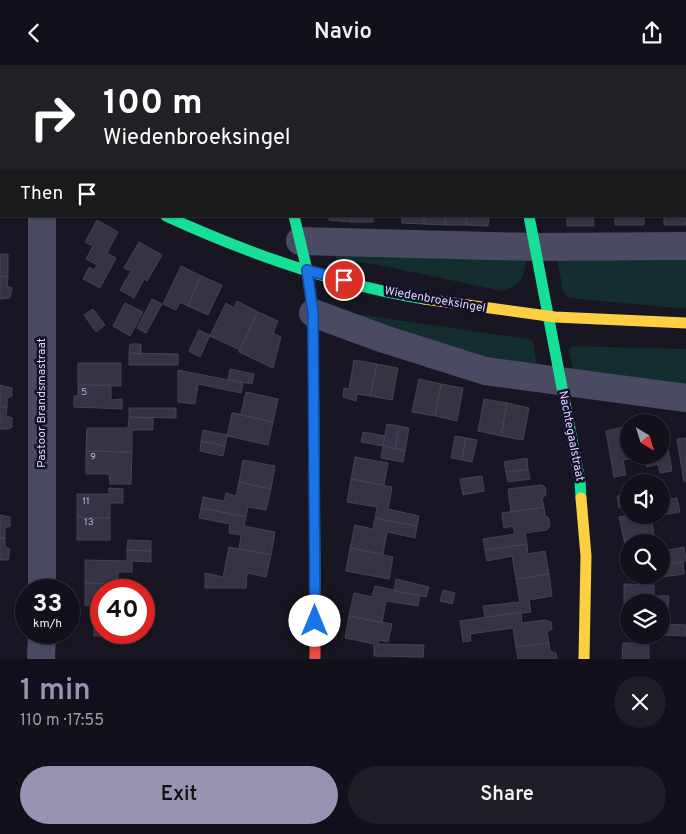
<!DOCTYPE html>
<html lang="en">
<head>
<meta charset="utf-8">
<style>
  :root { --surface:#12101a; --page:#1f1e27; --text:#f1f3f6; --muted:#9c9da2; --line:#313039; --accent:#9793b2 }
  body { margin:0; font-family:Overpass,sans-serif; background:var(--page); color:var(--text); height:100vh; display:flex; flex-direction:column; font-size:19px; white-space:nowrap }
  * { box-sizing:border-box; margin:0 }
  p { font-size:16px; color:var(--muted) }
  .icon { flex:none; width:28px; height:28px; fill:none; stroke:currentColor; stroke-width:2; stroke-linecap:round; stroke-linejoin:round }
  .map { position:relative; height:594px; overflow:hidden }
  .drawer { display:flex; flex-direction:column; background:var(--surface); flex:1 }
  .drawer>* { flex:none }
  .guide { position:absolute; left:0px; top:0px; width:686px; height:152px; box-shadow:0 1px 4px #0004,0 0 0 1px var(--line); background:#202124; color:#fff; overflow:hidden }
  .needle { width:32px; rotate:142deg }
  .controls { position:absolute; left:620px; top:349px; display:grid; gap:10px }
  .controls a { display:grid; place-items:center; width:50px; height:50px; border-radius:50%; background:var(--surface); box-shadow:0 1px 4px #0004,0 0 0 1px var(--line); font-size:25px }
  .speed { position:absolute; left:15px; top:514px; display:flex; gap:10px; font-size:25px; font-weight:700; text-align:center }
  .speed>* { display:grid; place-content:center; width:65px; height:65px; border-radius:50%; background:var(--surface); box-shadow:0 1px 4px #0004,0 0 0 1px var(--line); line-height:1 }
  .speed small { font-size:12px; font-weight:400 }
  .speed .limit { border:8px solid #d22; background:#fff; color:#111 }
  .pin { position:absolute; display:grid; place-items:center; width:42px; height:42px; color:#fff; margin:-21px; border:2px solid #fff; border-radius:50%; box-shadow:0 1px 5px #0007 }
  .me { position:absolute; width:55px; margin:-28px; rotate:0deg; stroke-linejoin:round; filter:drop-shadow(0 0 4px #0008) }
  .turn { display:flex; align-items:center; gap:18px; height:105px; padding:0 20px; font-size:22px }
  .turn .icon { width:65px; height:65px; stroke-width:2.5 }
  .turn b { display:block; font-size:35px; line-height:42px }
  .then { display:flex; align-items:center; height:48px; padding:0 20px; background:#0003; gap:10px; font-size:19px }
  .round { display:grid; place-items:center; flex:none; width:52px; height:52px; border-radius:26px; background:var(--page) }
  .head { display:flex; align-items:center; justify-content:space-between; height:85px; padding:0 20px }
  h1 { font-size:30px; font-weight:600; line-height:38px; color:var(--accent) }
  .primary-button { display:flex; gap:10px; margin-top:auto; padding:10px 20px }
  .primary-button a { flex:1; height:58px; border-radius:30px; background:var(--accent); color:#111; font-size:20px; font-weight:600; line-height:58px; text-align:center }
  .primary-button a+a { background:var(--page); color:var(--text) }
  header { display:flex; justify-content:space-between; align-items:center; height:65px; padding:0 20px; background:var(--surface); font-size:22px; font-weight:600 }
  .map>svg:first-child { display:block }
  .green { fill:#142e2e }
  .building { fill:#363444; stroke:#454156 }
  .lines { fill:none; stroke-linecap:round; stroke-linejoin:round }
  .street { stroke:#4b4a63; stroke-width:28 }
  .fast { stroke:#16e098; stroke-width:11 }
  .slow { stroke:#ffcf43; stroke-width:11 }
  .jam { stroke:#f24e42; stroke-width:11 }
  .route-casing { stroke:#114b97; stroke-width:12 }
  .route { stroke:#1a73e8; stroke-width:9 }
  .labels { text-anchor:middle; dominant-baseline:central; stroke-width:5; stroke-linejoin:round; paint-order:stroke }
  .number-label { font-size:10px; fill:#b2aed0 }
  .street-label { font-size:12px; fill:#dbd6ff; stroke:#141028 }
</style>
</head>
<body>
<header><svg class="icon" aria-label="back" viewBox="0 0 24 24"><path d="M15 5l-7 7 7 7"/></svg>Navio<svg class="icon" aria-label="share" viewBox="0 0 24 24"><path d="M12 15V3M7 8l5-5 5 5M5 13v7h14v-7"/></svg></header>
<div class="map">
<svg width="686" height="594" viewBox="0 0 686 594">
  <rect width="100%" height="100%" fill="#181622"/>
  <path class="green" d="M686,186V243H676L569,233L563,226L556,187Z
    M332,187L520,188L526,198C522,217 521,219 503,226L379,200L337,194Z
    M342,247L528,274L533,276L537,302L533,304L387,270Z
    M571,281L686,284V330L574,310L569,285Z"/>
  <path class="building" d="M536,0H602V1H536Z
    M685,131L686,160H664V151H685Z
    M329,151H351V157L329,155Z
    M351,151H373V157H351Z
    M402,151H424V159L402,158Z
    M424,151H445V160L424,159Z
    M445,151H467L466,160H445Z
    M467,151H489L488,161L466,160Z
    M567,151H593L594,161H567Z
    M615,151H644V160H615Z
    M97,155L118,167L107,188L116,193L100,223L83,214L89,202L94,205L97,200L86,194L93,181L85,177Z
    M139,177L162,190L147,216L144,214L134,233L120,225L131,206L124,203Z
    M0,189H8V212L0,211Z
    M181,201L201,211L188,241L180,237L176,245L163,239Z
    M0,211L8,212L7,221L12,223L10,233L0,234Z
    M201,211L222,220L208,250L188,241Z
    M152,234L162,239L146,268L137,263Z
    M237,236L258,247L239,287L240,285L210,271L226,238L234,243Z
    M125,238L143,247L130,271L113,261Z
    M93,244L105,260L96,267L84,250Z
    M258,247L278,256L273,268L281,272L273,303L239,287Z
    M199,265L210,270L200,292L189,286Z
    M130,279H141V289L129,288Z
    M129,288L178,289V300H129Z
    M354,295L377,299L370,331L357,329L356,336L343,332L344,323L349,324Z
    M78,298H121V321L78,320Z
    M377,299L398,303L392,335L370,331Z
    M230,304L254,309L252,319L228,315Z
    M178,305L243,318L241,328L198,319L195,339L178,337Z
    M419,314L441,319L435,351L412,347Z
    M441,319L463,323L457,356L435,351Z
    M0,320L12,323V331L7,333V342H0Z
    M78,320H111V335L122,334V344L74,342V331H78Z
    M246,327L278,334L273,357L232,348L241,349Z
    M484,334L507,338L501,371L478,366Z
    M507,338L529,343L523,375L501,371Z
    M0,342H7L6,351L12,353V362L8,364H0Z
    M129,343H176V353L129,352Z
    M232,348L273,357L268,380L227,371Z
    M129,352L153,353V365H132V387L86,386L87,363H128Z
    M387,359L399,361L395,383L383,381Z
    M399,361L409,363L405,386L395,383Z
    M628,361L629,390H633L634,393L623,395L626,410L614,412L606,366Z
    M203,365L227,370L225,381L201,376Z
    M363,367L385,371L383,381L361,377Z
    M455,371L466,373L462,395L451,393Z
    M666,372L672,406L660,408L658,399L647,402L645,391L634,393L633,390H661V373Z
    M466,373L477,375L472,397L462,395Z
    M686,373V416L684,417L677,374Z
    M201,376L225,381L223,391L200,386Z
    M383,381L405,386L403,397L381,393Z
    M86,386L132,387L131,419H110L109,409H86Z
    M355,392L388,398L384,420L351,414Z
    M527,393L528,404L506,407L504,397Z
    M243,395L275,401L271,424L239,417Z
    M528,404L530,414L508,417L506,407Z
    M482,411L484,426L463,430L460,414Z
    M351,414L392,422L388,444L419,451L417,461L375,453L377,442L347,437Z
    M239,417L271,424L266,445L248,442L246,452L201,443L203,432L224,436L226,428L236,431Z
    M541,420L545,422L546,430L542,433L544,442L511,447L508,424Z
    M109,423L123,424V438H110V453L77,452V429H109Z
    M629,430V441L619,443L617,431Z
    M677,433L680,447L657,451L661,450V436Z
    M544,442L545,451L549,453L550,461L547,465L525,468L527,479L485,485L483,474L515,469L513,461L504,463L502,448Z
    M201,443L246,452L244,461L275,467L271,490L239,484L241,470L229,468L230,459L199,453Z
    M0,450L10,452V461L5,463V473H0Z
    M629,450H651L654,470L624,475L619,452Z
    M77,452L110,453V475H77Z
    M375,453L417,461L415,473L387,467L383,489L350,483L355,460L373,464Z
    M654,470L656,478H629L628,497L624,475Z
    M0,473H5V482L10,484L8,495H0Z
    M128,475L151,476V486L127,485Z
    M527,479L528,489L545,486L549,509L516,514L512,491L487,496L485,485Z
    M229,482L271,490L266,512L247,508L246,523H205V508L223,512Z
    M684,482L686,496L666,499L663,486Z
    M350,483L393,492L389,514L346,506Z
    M127,485L151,486V497L132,496V507H118V519L85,518V495L127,496Z
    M683,497L684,509L654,513V510H661V500Z
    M549,509L552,531L529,535L531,547L485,552L483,541L520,537L516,514Z
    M396,514L429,522L426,532L394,526Z
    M85,518L126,519V525H101V541L85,540Z
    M624,519L654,520V531H669L668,541H661V538H629V540H624Z
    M375,521L420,531L418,541L386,536L382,558L349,551L354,528L372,532Z
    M443,525L455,528L452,539L440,536Z
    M624,540H629V561H624Z
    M661,541H668V550H661Z
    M521,547L522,558L545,555L551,557L552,564L547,567L549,578L516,582L513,563L470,569L471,576L463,577L460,556Z
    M349,551L392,559L388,577L379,575L378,579L424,580L423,592L374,591V579L345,573Z
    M661,559L686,560V571L660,570Z
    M101,563V568H107V571H94V564Z
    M549,578L550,586L556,588L557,594H518L516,582Z
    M623,578H649V594H622Z"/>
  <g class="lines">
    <path class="street" d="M259,0V1
      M501,0V1
      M300,176L534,182L686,181
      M313,248L384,274L485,306L686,333
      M42,525V151
      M41,594L42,568"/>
    <path class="fast" d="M166,151C249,189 334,219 424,234
      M294,151L307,205L313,248L315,512
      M529,151L580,416L581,433"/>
    <path class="slow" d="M0,62L1,63
      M424,234L555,252L686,258
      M581,433L586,491L584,594"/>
    <path class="jam" d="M315,512V594"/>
  </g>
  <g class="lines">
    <defs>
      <path id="route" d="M315,556L313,248L307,205L344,215"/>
    </defs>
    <use href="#route" class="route-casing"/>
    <use href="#route" class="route"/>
  </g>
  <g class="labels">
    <g class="number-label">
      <text x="84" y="327">5</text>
      <text x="93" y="392">9</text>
      <text x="86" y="436">11</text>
      <text x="89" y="457">13</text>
    </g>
    <g class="street-label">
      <text transform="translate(435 235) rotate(10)">Wiedenbroeksingel</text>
      <text transform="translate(42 338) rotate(-90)">Pastoor Brandsmastraat</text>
      <text transform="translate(571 371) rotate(79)">Nachtegaalstraat</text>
    </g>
  </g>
</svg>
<div class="controls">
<a><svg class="needle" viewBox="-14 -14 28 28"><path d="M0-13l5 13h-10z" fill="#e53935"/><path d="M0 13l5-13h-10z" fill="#9c9da2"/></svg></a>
<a><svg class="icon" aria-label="sound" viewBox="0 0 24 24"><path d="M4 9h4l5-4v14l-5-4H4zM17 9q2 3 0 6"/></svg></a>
<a><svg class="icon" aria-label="search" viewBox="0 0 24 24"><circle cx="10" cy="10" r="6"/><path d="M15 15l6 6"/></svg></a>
<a><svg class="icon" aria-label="layers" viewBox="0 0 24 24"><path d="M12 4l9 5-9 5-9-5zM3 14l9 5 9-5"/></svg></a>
</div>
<div class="speed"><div>33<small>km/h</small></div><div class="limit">40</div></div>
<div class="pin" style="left:344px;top:215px;background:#d93025"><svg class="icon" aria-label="arrive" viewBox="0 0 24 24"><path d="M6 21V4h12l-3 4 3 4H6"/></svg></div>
<svg class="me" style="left:315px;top:556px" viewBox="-20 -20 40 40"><circle r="19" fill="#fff"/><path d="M0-13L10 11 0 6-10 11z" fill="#1a73e8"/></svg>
<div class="guide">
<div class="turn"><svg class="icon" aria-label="right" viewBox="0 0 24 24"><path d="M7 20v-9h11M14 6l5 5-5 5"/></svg><div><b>100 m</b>Wiedenbroeksingel</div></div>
<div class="then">Then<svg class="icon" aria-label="arrive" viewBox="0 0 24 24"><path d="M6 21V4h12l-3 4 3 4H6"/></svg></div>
</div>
</div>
<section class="drawer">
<div class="head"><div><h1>1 min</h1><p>110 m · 17:55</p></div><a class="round"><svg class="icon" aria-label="close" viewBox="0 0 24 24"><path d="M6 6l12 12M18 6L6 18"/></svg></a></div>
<div class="primary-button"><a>Exit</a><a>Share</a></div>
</section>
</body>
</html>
